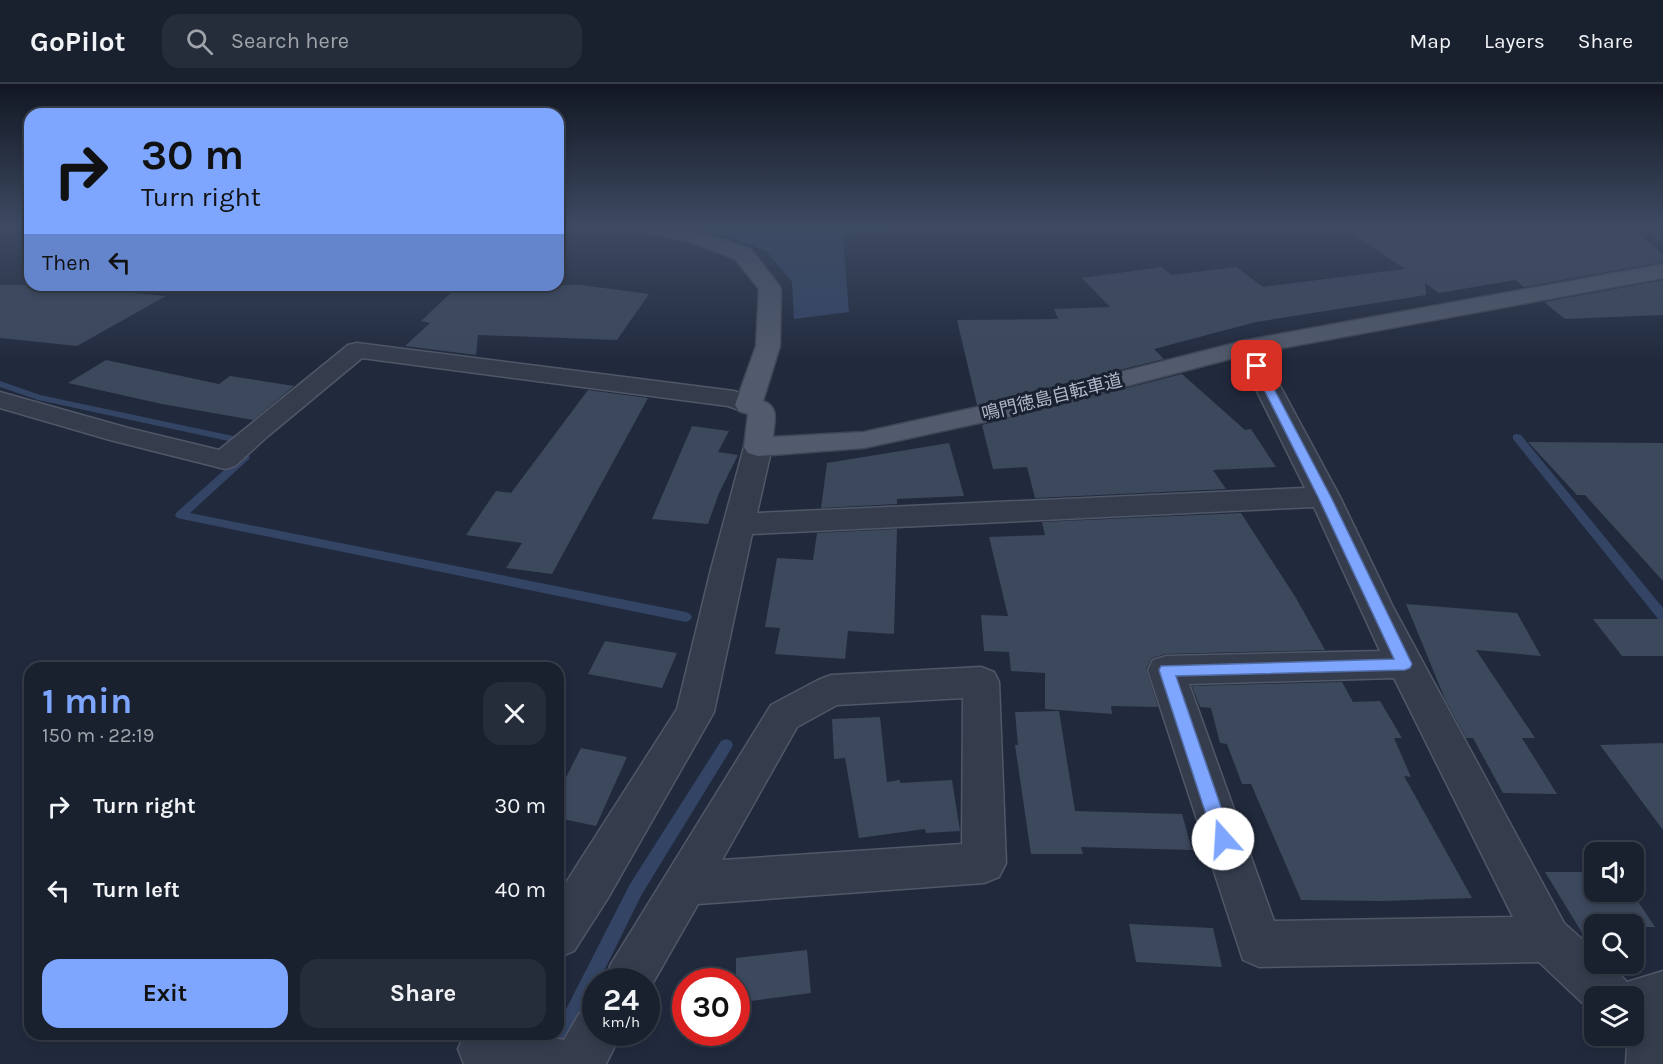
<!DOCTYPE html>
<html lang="en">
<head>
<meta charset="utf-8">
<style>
  :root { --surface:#19202e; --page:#262d3a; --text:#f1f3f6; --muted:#9fa3aa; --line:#373e4a; --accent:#7ea6ff }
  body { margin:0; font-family:Karla,"Noto Sans JP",sans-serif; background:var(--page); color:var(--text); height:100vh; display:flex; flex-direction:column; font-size:22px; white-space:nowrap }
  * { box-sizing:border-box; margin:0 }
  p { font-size:20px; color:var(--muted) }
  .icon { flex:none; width:33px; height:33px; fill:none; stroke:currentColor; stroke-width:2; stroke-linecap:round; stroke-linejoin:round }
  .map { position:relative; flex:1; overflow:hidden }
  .side { position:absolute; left:24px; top:578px; width:540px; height:378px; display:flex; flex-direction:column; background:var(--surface); border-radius:18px; box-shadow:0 3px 9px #0003,0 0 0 2px var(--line) }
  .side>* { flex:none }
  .top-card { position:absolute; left:24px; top:24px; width:540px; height:183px; border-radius:18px; box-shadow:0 3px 9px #0003,0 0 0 2px var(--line); background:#7ea6ff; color:#111; overflow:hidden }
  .controls { position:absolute; left:1584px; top:758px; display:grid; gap:12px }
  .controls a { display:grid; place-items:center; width:60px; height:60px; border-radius:12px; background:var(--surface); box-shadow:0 3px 9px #0003,0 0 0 2px var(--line); font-size:30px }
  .speed { position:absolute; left:582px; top:884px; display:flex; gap:12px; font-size:30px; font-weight:700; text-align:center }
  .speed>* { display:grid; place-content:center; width:78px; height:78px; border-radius:50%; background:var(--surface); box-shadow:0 3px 9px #0003,0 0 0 2px var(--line); line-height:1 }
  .speed small { font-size:15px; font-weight:400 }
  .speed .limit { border:9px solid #d22; background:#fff; color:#111 }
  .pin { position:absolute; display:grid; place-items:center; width:51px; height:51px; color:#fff; margin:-26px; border-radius:12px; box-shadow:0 3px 9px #0006 }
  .me { position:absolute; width:66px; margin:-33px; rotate:341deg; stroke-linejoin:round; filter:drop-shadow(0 0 4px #0008) }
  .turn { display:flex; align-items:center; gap:21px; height:126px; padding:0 18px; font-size:27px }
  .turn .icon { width:78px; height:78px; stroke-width:2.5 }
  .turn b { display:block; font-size:42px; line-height:51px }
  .then { display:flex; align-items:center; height:57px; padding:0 18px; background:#0003; gap:12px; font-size:22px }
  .round { display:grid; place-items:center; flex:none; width:63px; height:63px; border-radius:18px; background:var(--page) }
  .summary { display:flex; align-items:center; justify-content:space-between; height:102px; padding:0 18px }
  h1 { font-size:36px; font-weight:700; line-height:45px; color:var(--accent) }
  .cta { display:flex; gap:12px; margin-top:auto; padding:12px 18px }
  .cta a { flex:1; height:69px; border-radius:18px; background:var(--accent); color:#111; font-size:24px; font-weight:700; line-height:69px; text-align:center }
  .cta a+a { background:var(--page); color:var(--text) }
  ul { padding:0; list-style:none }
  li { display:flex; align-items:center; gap:18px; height:84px; padding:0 18px }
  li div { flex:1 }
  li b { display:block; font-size:22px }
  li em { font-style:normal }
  header { display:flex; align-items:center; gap:36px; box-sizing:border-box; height:84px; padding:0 30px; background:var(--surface); border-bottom:2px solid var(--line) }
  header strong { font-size:28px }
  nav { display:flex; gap:33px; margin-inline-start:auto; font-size:21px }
  .search { width:420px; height:54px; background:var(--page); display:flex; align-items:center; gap:15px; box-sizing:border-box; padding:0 21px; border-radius:18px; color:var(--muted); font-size:22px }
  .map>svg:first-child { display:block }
  .water { fill:#334465 }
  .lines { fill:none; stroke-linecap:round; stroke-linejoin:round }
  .stream { fill:#334465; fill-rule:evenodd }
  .building { fill:#3c485c }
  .minor-casing { stroke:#505767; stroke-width:3 }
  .major-casing { stroke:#3e4655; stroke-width:3 }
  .minor { fill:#353d4d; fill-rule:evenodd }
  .major { fill:#525b6d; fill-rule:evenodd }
  .route { fill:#7ea6ff; stroke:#526ca6; stroke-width:1.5 }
  .labels { text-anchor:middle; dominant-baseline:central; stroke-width:6; stroke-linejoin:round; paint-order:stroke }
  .far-street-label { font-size:18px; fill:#b0b7c8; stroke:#1a2231 }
</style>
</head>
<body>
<header>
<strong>GoPilot</strong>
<div class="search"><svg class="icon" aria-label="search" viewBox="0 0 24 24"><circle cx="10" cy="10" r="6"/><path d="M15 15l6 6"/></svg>Search here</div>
<nav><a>Map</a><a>Layers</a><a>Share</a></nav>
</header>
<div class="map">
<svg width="1663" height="980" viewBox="0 0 1663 980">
  <rect width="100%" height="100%" fill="#212a3d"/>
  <path class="water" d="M677,141H950L843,151L849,228L794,235L792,198L766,167L722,151Z"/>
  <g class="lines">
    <path class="stream" d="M0,297L40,311L247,355L252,358L247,361L38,316L0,303Z
      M1517,350L1521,351L1663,524V538L1659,536L1513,355V351Z
      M245,370L250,373L249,375L190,429L686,528L690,530L692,533L690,536L686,538L177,434L175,431L177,428L241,371Z
      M726,655L731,657L733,661L731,665L642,810L599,897H596V904L558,980H539L554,950H558V941L630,800L721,657Z"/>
  </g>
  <path class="building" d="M1338,141H1628L1663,170V178L1524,203L1515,196L1439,209L1425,199L1426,211L1256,238L1154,265L1164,275L977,321L957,236L1058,235L1054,225L1110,223L1082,194L1162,183L1171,191L1236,183L1263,203L1405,185Z
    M1663,196V231L1565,235L1544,218Z
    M0,201H46L166,212L77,262L0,254Z
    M459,201H581L649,210L617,256L478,251L476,271L405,262L430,239L421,237Z
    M106,276L219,300L230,292L294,302L253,336L162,320L68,299Z
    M1182,290L1245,346L1251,345L1276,383L1213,386L1226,405L1035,414L1027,383L993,385L982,341Z
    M588,306L648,314L552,490L506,484L522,459L466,451L496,407L511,409Z
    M692,342L729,347L718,368L738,371L719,409L708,440L652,435Z
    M1528,358L1663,359V497L1585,411H1577Z
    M949,359L964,412L897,415V420L821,424L827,379Z
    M1241,429L1296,514L1325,566L1165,570L1152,574L1146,585L1158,623L1111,622L1112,630L1045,625V589L1011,587L1009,568L984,567L981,531L1008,532L989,453L1045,451L1042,438Z
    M897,445L894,550L848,547L845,575L775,570L780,544L765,543L777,474L813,476L817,449Z
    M1406,520L1517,529L1541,572L1476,566L1535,654H1522L1557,710L1503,709L1473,654H1466L1445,615Z
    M1593,535H1663V572H1622Z
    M605,557L677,569L662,604L588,590Z
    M1342,598L1353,618L1380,617L1402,654H1394L1411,693L1404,692L1472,814L1383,817L1301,816L1251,700H1242L1227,660L1220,659L1211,624L1200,623L1192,602Z
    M1059,627L1075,727L1182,730L1192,766L1081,763L1083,770H1031L1015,661H1018L1015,628Z
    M880,633L887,698L900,696V699L952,696L960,747L926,749L925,745L859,754L845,674L834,675L832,635Z
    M1663,659V746L1600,661Z
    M581,664L627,673L596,742L558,734V709Z
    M1545,788H1594V807H1631L1655,843H1634V840H1594V863L1587,857Z
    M1129,840L1213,844L1222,883L1136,878Z
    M807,866L811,909L736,919V874Z"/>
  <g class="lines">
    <defs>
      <path id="minor" d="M1646,141H1663V154L1656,152Z
        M1247,256L1256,258L1259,263L1340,413L1393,523L1564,839L1594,866V879H1609L1627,898L1663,887V980H1626L1627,961L1616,951H1634V912H1594V930L1539,878L1259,883L1243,876L1148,586L1153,576L1166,572L1380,567L1314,423L752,450L714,628L608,814L574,867L558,874V811L677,625L710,489L744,363L748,357L758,354L768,357L772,363L757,429L1305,404L1235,263L1238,258ZM1394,594L1513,833L1274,837L1189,600Z
        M357,259L734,307L757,315L761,321L757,327L748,329L728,322L362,274L268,352L235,382L225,385L110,356L0,324V308L128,344L219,366L348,261Z
        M981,583L994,588L999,598L1006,779L999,793L984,799L698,820L646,911V897H604L611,880L771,621L818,596L831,591ZM963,614L962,760L722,776L797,643L837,621Z
        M596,924V948H622L606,980H464L458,965L464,950H534L564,956L579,930Z"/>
      <path id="major" d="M626,141H669L693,146L751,165L778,200L781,205L780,262L763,317C780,323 774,337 773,353L864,348L1014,315L1247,256L1663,180V194L1249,270L1016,331L864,364L758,372L748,369L744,363L748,330L739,327L735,321L756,262L759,205L735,175L688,157L629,145Z"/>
    </defs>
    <use href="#minor" class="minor-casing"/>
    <use href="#major" class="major-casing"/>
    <use href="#minor" class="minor"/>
    <use href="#major" class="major"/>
  </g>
  <linearGradient id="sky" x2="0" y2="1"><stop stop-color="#121722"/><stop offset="0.51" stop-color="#3d4a62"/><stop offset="1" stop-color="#3d4a62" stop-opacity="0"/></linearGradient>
  <rect width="1663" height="278" fill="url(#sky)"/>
  <path class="route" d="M1257,278L1262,282L1331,413L1412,580L1410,584L1405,586L1176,592L1232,755L1229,760L1223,763L1217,760L1214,755L1159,586L1161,582L1394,575L1318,413L1252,282Z"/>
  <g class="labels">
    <g class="far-street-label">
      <text transform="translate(1052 313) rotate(-14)">鳴門徳島自転車道</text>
    </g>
  </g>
</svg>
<div class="controls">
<a><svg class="icon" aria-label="sound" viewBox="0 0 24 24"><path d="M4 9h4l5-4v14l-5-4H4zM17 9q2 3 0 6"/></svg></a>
<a><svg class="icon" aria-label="search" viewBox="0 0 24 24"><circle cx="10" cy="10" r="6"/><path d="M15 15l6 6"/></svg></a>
<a><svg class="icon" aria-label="layers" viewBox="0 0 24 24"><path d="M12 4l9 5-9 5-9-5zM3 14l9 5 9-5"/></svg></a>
</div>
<div class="speed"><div>24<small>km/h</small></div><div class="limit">30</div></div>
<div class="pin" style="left:1257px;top:282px;background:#d93025"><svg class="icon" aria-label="arrive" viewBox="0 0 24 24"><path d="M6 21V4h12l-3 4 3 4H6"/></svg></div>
<svg class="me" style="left:1223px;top:755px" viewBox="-20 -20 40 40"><circle r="19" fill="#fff"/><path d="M0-13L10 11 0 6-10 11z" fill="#7ea6ff"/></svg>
<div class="top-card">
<div class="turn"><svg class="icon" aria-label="right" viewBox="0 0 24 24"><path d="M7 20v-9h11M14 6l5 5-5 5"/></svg><div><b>30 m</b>Turn right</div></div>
<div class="then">Then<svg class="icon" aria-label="left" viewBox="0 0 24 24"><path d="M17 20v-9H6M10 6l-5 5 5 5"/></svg></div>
</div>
<section class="side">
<div class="summary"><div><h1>1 min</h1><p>150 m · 22:19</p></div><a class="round"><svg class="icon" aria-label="close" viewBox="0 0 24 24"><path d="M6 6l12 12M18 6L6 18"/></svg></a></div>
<ul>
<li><svg class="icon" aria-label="right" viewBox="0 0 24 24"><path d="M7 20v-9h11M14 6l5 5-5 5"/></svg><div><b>Turn right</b></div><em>30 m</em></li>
<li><svg class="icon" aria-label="left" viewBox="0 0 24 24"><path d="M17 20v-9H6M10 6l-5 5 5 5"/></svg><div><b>Turn left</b></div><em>40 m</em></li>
</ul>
<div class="cta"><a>Exit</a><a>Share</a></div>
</section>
</div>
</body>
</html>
